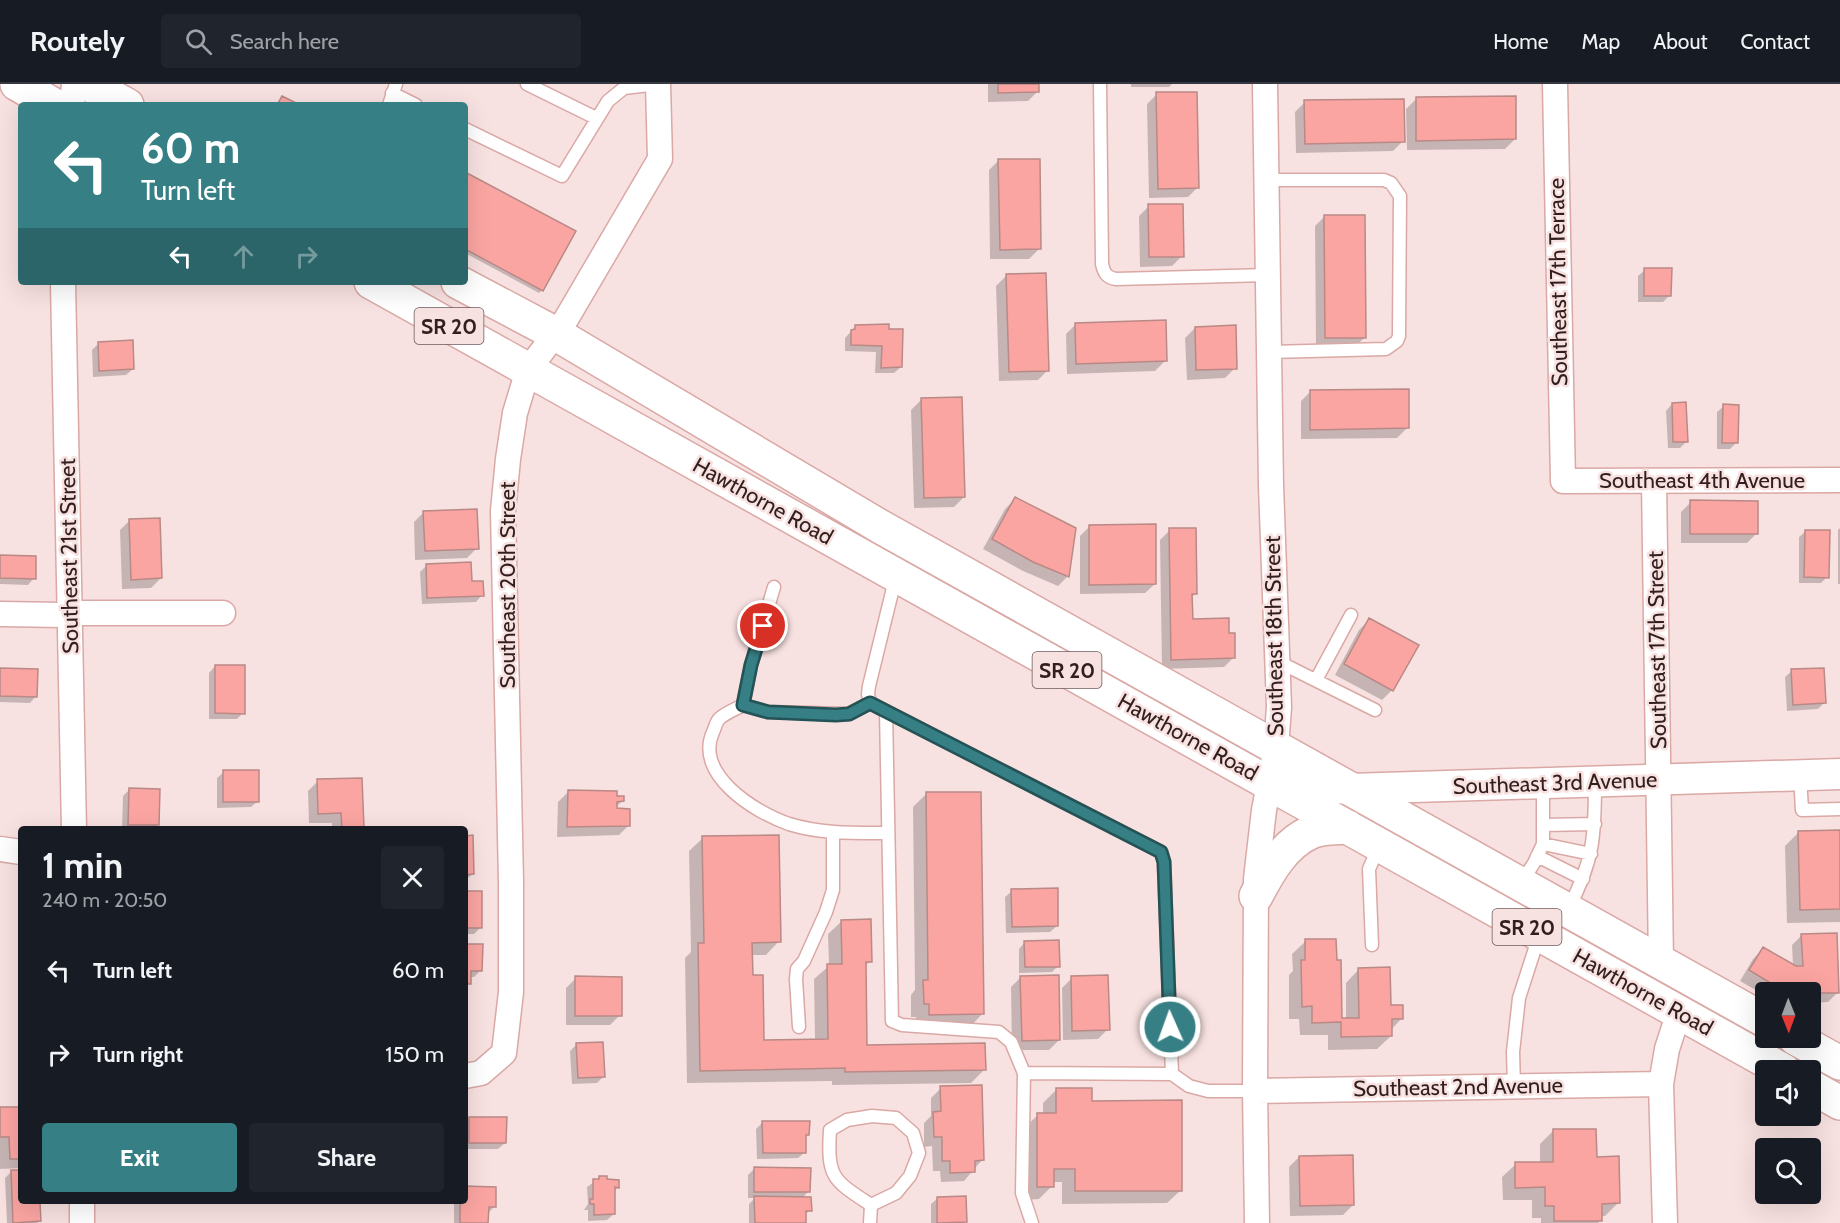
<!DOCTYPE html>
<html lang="en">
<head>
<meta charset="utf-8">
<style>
  :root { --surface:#171b24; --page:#20242c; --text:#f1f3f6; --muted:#9ea1a6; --line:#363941; --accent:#367f84 }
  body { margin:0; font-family:Cabin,sans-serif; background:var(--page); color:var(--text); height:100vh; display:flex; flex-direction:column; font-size:22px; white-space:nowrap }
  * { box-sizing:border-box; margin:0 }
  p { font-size:20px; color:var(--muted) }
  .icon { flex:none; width:33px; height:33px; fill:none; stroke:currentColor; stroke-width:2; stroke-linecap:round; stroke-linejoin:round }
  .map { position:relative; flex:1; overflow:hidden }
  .sheet { position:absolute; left:18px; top:742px; width:450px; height:378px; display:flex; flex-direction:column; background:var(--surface); border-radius:6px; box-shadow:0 6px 24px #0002 }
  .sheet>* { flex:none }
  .hud { position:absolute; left:18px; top:18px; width:450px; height:183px; border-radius:6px; box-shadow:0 6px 24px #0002; background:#367f84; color:#fff; overflow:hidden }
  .needle { width:39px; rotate:179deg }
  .controls { position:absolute; left:1755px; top:898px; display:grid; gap:12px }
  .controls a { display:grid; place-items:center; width:66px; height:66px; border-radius:6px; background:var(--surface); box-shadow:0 6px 24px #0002; font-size:30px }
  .pin { position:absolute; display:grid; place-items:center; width:51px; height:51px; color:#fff; margin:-26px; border:3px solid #fff; border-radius:50%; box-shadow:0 2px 6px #0007 }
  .me { position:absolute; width:66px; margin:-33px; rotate:358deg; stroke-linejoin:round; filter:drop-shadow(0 0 4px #0008) }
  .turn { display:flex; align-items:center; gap:21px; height:126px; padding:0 24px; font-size:27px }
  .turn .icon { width:78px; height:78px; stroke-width:2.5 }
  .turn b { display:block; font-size:42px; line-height:51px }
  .lanes { display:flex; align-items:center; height:57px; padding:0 24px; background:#0003; justify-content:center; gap:30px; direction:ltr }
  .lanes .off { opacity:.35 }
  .round { display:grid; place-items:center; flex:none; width:63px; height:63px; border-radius:6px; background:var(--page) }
  .head { display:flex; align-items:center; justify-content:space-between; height:102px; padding:0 24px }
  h1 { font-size:36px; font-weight:700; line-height:45px }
  .button { display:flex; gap:12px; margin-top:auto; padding:12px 24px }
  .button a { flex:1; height:69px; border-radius:6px; background:var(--accent); color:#fff; font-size:24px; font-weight:700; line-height:69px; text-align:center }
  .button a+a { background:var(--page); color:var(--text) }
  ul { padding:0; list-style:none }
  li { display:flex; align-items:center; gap:18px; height:84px; padding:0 24px }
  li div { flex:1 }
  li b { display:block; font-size:22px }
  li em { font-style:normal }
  header { display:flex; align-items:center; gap:36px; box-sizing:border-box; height:84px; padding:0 30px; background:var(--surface); border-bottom:2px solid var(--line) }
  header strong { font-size:28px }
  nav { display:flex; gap:33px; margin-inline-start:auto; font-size:21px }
  .search { width:420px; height:54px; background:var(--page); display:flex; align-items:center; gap:15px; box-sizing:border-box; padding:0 21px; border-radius:6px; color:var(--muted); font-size:22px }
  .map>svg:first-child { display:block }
  .shadow { fill:#0003 }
  .building { fill:#fba5a2; stroke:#b98986; stroke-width:1.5 }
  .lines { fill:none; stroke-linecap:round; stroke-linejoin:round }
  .service-casing { stroke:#daa8a5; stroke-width:15 }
  .minor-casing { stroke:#daa8a5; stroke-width:27 }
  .tertiary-casing { stroke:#daa8a5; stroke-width:33 }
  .trunk-casing { stroke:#daa8a5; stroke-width:36 }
  .service { stroke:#fff; stroke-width:12 }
  .minor { stroke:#fff; stroke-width:24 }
  .tertiary { stroke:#fff; stroke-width:30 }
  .trunk { stroke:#fff; stroke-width:33 }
  .route-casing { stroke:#235356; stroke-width:15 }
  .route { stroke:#367f84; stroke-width:10 }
  .labels { text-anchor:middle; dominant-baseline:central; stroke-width:5; stroke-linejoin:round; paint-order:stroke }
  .shield { fill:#f8e2e1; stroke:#6d5958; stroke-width:1.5 }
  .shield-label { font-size:21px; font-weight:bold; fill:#311e1d }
  .street-label { font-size:22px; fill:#311e1d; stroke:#f8e2e1 }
</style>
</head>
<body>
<header>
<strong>Routely</strong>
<div class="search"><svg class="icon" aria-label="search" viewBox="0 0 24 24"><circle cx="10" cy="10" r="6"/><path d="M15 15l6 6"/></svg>Search here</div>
<nav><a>Home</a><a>Map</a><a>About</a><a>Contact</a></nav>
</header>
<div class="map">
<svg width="1840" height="1139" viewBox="0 0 1840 1139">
  <rect width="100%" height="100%" fill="#f8e2e1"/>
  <path class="shadow" d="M988,0H1037L1038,7L1028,17L988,18Z
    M1131,0H1172L1169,3H1131Z
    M1157,10L1198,103L1188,113L1149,114L1147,20Z
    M1416,15L1515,55L1505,65L1407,66L1406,25Z
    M1305,18L1403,57L1393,67L1296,69L1295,28Z
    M999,76L1039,165L1029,175H990L989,86Z
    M465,89L542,206L539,209L465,169Z
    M1149,122L1182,172L1172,182L1140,183L1139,132Z
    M1325,132L1364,254L1354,264H1316L1315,142Z
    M1645,186L1670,211L1663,218H1638V192Z
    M1006,192L1048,286L1038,296L999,297L996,202Z
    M1076,240L1165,277L1155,287L1067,290L1066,250Z
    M856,242H888L901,283L894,289H875L876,268L845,267V254Z
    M1195,244L1235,284L1225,294L1187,296L1185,254Z
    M98,260L133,285L126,291L93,293L92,266Z
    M1311,307L1407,344L1397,354L1301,355V317Z
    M921,316L964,413L954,423L914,424L911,326Z
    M1672,320L1687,357L1680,364H1668L1666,327Z
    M1724,322L1736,359L1730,365H1717V328Z
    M1015,415L1068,492L1058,502L1023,487L983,465L1005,425Z
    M1691,418L1757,449L1747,459H1681V428Z
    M424,428L477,464L467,474L415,476L414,438Z
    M130,436L161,494L151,504L122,505L120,446Z
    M1090,442L1155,500L1145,509L1080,510V452Z
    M1840,444V500H1838V446Z
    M1170,446L1196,509L1191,514V537L1234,573L1224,583L1162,585L1160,456Z
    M1806,447L1827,493L1821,499H1799V453Z
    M0,473L34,494L28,501L0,500Z
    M426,482L470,499L482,511L476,518L422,520L420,488Z
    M1369,536L1392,606L1382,616L1335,591L1359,546Z
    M215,582L243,629L237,635H209V589Z
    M0,586L36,612L30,619L0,618Z
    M1792,587L1824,619L1818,625L1787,627L1785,593Z
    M224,688L258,717L251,723L217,724V694Z
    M318,697L362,744L360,746H332V739H309L308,707Z
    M129,706L158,740L153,746H122L123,712Z
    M568,708L616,713L622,717L616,723L629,741L619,751L557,753L558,718Z
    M926,710L983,929L970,943L916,944V933H911V911L915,906L913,723Z
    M1840,747V838L1787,839L1785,762L1799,748Z
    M465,753L473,790L465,796Z
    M703,754L779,857L766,871H751V893L762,957L815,956L814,895L829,882L828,850L842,837L870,877L864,883L866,963L984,986L971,999L832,1001V997L687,999L685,874L691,868L689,767Z
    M1012,807L1057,842L1050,848L1006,849L1005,813Z
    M465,809L480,844L474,850H465Z
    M1802,851L1838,908L1828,918L1810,919V909H1766V912L1740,897L1753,875L1763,865L1793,882L1792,861Z
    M1306,857L1341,936H1346V899L1359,885L1389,923L1402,934L1391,946V952L1377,965L1328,966V951H1300L1299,935H1289V891L1293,887L1292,870Z
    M1025,858L1058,882L1052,888L1019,889V865Z
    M465,862L481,886L474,893H470L469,899L465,904Z
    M1021,893L1059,956L1049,966H1012L1011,903Z
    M576,894L620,931L610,941H566V904Z
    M1072,894L1108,945L1098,955L1063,956L1062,904Z
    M577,960L603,993L597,999L572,1000L570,967Z
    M941,1004L982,1076L964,1097L941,1098L940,1087H933L932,1062L924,1063V1039L931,1032V1014Z
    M1056,1006L1091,1019L1181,1106L1167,1119L1062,1120V1098H1052V1102L1039,1115L1025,1116L1024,1044L1038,1031H1043V1019Z
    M21,1024V1084L0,1085V1025Z
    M470,1034L505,1059L498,1065H465V1039Z
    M763,1038L807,1051L804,1054L805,1068L798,1074L757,1075L756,1045Z
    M1553,1047L1595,1074L1618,1119L1605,1132H1600V1136L1598,1139H1541V1134H1532V1116H1503L1502,1093L1516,1080L1540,1079V1060Z
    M1299,1073L1353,1121L1343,1131L1290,1132L1289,1083Z
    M754,1085L808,1108L802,1114L810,1126L804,1132V1139H749V1120L755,1114H748V1091Z
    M11,1088H21V1118H39L40,1137L37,1139H7L5,1094Z
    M600,1094L618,1104L613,1108L614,1130L607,1136L588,1137V1126H584L588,1120L587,1103Z
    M465,1104L494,1123L487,1130V1139H454V1118H465Z
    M938,1114L965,1138L964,1139H931V1120Z"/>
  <path class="building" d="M998,0H1039V8L998,9Z
    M1156,8H1197L1199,104L1158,105Z
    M282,12L300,21H277Z
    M1516,12V55L1416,57V13Z
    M1404,15L1405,58L1305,60L1304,16Z
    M998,75H1040L1041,165L1000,166Z
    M465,88L576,147L543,207L465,165Z
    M1148,120H1183L1184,173H1149Z
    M1324,131H1365L1366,254H1325Z
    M1644,184H1672L1671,212H1644Z
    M1046,189L1049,287L1009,288L1006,190Z
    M1166,236L1167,277L1076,280L1075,239Z
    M889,240V245H903L902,283L881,284L882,262L851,261V246L855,245V241Z
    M1236,241L1237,285L1196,286L1195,243Z
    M133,256L134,285L99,287L98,258Z
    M1409,305V344L1310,346V306Z
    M962,313L965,413L924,414L921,314Z
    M1686,318L1688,358H1673L1672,319Z
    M1723,320L1739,321L1738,359H1722Z
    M1015,413L1076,444L1069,493L1033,478L992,455Z
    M1690,416L1758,417V450H1690Z
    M477,425L479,465L425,467L423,427Z
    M160,434L162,494L131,496L129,435Z
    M1156,440V500L1089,501V441Z
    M1169,444H1196L1197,510H1192L1193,535L1229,534V549H1235V574L1171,576Z
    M1805,446H1830L1829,494L1804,493Z
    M0,471L36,472V495L0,494Z
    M471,478L472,497H483L484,512L427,514L426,480Z
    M1369,534L1419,561L1393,607L1344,580Z
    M215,581H245V630L215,629Z
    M0,584L38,585L37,613L0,612Z
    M1824,584L1826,619L1793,621L1791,585Z
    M223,686H259V718H223Z
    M362,694L364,744L342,745L341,729L318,730L317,695Z
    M129,704L160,705L159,741H128Z
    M568,706L617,707V712H624V717L617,718V724L630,725V742L567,743Z
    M926,708H981L984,930L929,931V920H924L923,896H928Z
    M1840,746V825L1800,826L1798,747Z
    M473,751L474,790L465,791V752Z
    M779,751L781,858L752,859L753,891H763L764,956L828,955L827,880H842L841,836L871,835L872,878H866L867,961L985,959L986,986L845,988V984L700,987L698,859H704L702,752Z
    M1058,804V842L1012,843L1011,805Z
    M465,807H482V844H465Z
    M1837,849L1839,909H1787L1749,886L1763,863L1796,882H1803L1801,850Z
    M1305,855H1336L1337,876H1341L1342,934H1359L1358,884L1390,883L1391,921H1403V935H1392V952L1341,953V938L1312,939V922L1302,923L1301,876H1305Z
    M1059,856L1060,883H1025L1024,857Z
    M465,860H483L482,887H471V900H465Z
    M1059,891L1060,956L1022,957L1020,892Z
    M1108,891L1110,946L1072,947L1071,892Z
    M575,892L622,893V932H575Z
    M603,958L605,993L578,994L576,959Z
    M982,1001L984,1076L975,1077V1088L950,1089V1077H942V1053H934L933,1028L941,1027L940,1002Z
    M1056,1004H1092V1017L1182,1016V1107H1075V1085H1054V1103H1037V1029H1056Z
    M0,1023H21V1075H10L9,1053H0Z
    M469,1033H507L506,1059H469Z
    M762,1037H810L809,1051H806V1069H763Z
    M1553,1045H1596L1597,1073L1619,1072L1620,1119L1602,1120V1137H1554V1122H1545V1103L1515,1104V1078H1553Z
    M1353,1071L1354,1121L1300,1122L1299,1072Z
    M754,1083L811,1084L810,1108H754Z
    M11,1086H21V1118H40L41,1137L13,1139Z
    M599,1092H607V1095L619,1096V1104L615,1103V1130L594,1131V1120H590V1115H593V1095H599Z
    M465,1102L496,1103V1123H489L488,1139H460V1118H465Z
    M754,1112L811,1113L812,1127H806V1139H755Z
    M966,1112L967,1138L937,1139V1113Z"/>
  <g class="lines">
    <defs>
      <path id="service" d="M527,0L596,34
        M1100,0L1102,180C1104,189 1107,194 1116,195L1268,191
        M392,9L416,21
        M389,21L396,0
        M465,45L562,92L608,17L624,4L658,0
        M1266,96H1384L1391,99L1400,112L1399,252L1397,257L1386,265L1269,268
        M896,492L869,602L868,610L870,619L1161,768L1164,778L1172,990L1189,1002L1208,1007H1255
        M774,503L751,581L743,621C736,625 725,629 719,635C716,638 715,644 713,648C694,690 754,728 789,740C821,750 855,749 888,749
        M1277,577L1375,626
        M1316,596L1351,531
        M743,621L768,628L849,630L870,619
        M886,627L892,937L902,941L999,948L1011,958L1024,989
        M1800,692L1802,726L1840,725
        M1543,741L1595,740
        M1543,760L1591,770
        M1537,772L1583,795
        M1521,799L1534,779L1543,760V699
        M1568,825C1594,777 1595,751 1595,698
        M1372,861L1369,785L1379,762
        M799,943L796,895L797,885L804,877L826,828L833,806V748
        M1514,1002L1513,968L1519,914L1539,852
        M872,1032L896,1034L913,1049L919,1069L910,1092L896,1109L871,1121C833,1096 827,1094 830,1046L847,1036Z
        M870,1139L871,1121
        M1032,1139L1022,1109L1024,989L1172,990"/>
      <path id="minor" d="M1555,0L1563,397L1840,396
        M72,21L74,0
        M63,198L74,746
        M1654,397L1661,879
        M0,530L63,531L70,529H223
        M0,765L21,768
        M465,992L481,989L504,969L511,908V798L503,427L508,375L515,329L528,286L565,237L660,75L658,0
        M1255,1007L1661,1000
        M82,1118V1139
        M1257,1139L1255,1007L1256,795L1264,726L1276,664L1279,623L1271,401L1265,0
        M1665,1139L1661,1000L1667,965L1679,928"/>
      <path id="tertiary" d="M1270,699L1350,705L1840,690"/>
      <path id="trunk" d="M17,0L54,21
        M88,0L127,21
        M371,198L1784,987
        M458,198L556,250L881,443L1766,937
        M1256,812C1269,787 1284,760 1311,748C1322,743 1336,744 1348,743
        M1795,954L1840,979
        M1810,1002L1840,1019"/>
    </defs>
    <use href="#service" class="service-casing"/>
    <use href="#minor" class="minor-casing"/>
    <use href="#tertiary" class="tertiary-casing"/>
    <use href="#trunk" class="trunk-casing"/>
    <use href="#service" class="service"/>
    <use href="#minor" class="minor"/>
    <use href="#tertiary" class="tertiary"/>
    <use href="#trunk" class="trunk"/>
  </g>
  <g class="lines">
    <defs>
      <path id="route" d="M763,542L751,581L743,621L768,628L836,631L849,630L870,619L1161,768L1164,778L1170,943"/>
    </defs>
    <use href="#route" class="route-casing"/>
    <use href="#route" class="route"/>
  </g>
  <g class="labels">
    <g class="shield">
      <rect x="414.5" y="224" width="69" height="36" rx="4.5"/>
      <rect x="1032.5" y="568" width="69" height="36" rx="4.5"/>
      <rect x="1492.5" y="825" width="69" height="36" rx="4.5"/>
    </g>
    <g class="shield-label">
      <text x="449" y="242">SR 20</text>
      <text x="1067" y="586">SR 20</text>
      <text x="1527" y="843">SR 20</text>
    </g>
    <g class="street-label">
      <text transform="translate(1558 198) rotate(-91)">Southeast 17th Terrace</text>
      <text x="1702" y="396">Southeast 4th Avenue</text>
      <text transform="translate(763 417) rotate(29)">Hawthorne Road</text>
      <text transform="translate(69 472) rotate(-91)">Southeast 21st Street</text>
      <text transform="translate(507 501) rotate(-90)">Southeast 20th Street</text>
      <text transform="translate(1274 552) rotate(-91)">Southeast 18th Street</text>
      <text transform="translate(1657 566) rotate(-91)">Southeast 17th Street</text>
      <text transform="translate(1188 653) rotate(29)">Hawthorne Road</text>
      <text transform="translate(1555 699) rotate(-2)">Southeast 3rd Avenue</text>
      <text transform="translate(1643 908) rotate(29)">Hawthorne Road</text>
      <text transform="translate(1458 1003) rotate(-1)">Southeast 2nd Avenue</text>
    </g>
  </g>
</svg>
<div class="controls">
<a><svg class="needle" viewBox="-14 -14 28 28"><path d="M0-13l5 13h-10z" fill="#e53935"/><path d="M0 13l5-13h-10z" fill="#9ea1a6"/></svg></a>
<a><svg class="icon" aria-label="sound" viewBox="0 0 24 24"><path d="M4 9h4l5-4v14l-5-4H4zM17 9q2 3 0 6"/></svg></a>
<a><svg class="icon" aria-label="search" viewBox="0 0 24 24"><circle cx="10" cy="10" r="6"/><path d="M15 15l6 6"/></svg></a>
</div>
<div class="pin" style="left:763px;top:542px;background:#d93025"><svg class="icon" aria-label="arrive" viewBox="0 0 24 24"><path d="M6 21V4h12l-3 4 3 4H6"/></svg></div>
<svg class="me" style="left:1170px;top:943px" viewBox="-20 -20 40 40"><circle r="17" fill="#367f84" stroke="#fff" stroke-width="3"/><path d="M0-11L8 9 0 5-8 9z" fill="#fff"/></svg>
<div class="hud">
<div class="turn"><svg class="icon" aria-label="left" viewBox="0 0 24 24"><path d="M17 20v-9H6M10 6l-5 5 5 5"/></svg><div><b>60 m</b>Turn left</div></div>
<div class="lanes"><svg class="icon" aria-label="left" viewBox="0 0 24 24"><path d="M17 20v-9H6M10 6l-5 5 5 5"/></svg><svg class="icon off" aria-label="ahead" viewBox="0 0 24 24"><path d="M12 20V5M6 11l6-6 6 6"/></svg><svg class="icon off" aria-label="right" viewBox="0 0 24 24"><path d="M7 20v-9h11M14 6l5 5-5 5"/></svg></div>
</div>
<section class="sheet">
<div class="head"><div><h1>1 min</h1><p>240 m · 20:50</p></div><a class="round"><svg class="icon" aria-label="close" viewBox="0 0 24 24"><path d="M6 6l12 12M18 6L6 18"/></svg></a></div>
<ul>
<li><svg class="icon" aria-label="left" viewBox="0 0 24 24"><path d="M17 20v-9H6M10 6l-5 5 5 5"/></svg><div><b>Turn left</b></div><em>60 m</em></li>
<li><svg class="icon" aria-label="right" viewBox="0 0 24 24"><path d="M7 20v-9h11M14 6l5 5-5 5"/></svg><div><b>Turn right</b></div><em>150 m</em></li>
</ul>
<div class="button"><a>Exit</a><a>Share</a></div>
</section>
</div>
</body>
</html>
